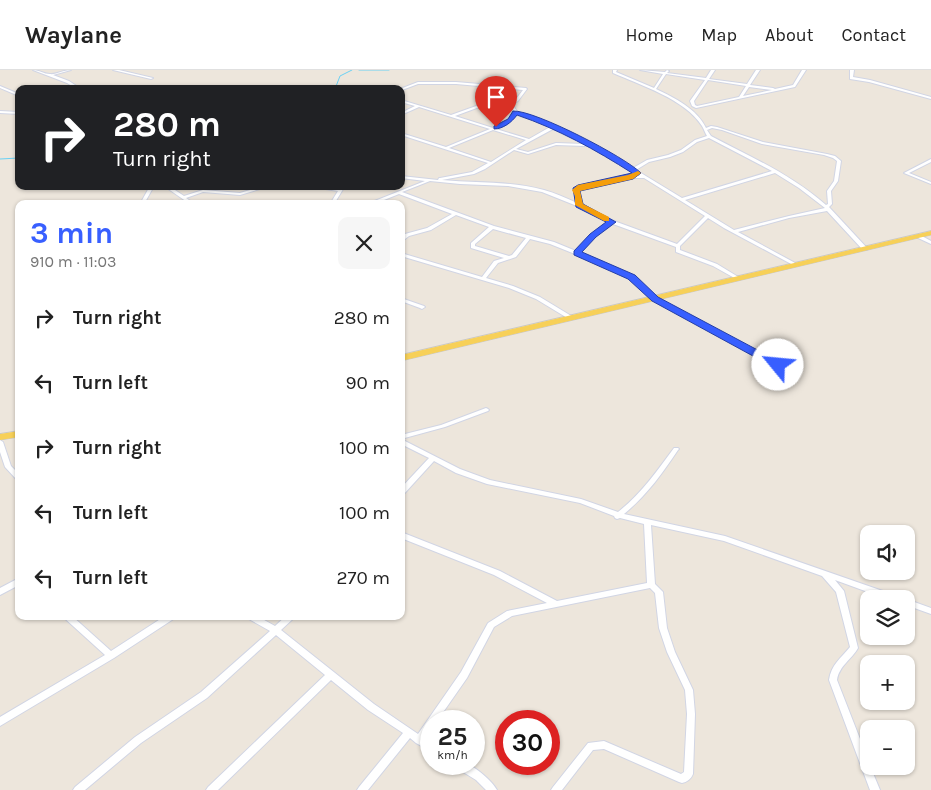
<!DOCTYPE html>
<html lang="en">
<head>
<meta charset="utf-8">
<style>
  :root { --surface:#fff; --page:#f6f6f6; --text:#222; --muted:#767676; --line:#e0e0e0; --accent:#385fff }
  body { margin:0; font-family:Karla,sans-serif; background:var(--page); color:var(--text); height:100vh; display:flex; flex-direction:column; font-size:19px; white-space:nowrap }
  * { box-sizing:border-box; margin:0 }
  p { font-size:16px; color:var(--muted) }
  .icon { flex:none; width:28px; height:28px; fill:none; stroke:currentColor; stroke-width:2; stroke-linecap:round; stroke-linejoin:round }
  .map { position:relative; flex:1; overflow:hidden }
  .drawer { position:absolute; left:15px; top:130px; width:390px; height:420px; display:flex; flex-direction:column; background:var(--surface); border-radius:10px; box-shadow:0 1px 4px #0004 }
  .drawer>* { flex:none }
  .banner { position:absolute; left:15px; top:15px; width:390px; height:105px; border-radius:10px; box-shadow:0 1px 4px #0004; background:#202124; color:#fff; overflow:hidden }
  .controls { position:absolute; left:860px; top:455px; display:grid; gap:10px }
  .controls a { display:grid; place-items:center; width:55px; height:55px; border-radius:10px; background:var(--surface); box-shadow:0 1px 4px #0004; font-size:25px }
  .speed { position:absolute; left:420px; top:640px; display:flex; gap:10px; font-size:25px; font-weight:700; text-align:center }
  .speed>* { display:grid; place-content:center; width:65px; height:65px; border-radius:50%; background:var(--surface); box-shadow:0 1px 4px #0004; line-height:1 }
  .speed small { font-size:12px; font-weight:400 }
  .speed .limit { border:8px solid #d22; background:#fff; color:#111 }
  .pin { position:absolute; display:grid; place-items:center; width:42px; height:42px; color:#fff; margin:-51px -21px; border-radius:50% 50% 50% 0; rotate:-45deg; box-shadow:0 0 5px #0007 }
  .pin .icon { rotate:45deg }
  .me { position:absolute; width:55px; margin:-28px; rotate:298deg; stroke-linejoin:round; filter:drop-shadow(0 0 4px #0008) }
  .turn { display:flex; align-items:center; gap:18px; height:105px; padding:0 15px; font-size:22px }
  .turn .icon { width:65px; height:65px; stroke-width:2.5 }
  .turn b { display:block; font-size:35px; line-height:42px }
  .round { display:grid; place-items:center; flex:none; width:52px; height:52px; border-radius:10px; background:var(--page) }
  .summary { display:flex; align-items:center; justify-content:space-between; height:85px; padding:0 15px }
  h1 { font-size:30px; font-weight:700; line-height:38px; color:var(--accent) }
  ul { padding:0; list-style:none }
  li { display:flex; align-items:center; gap:15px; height:65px; padding:0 15px }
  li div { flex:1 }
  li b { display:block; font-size:19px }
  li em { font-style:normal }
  header { display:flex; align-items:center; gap:30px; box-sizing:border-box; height:70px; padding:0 25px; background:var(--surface); border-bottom:1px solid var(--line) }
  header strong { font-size:24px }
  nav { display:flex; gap:28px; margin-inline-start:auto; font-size:18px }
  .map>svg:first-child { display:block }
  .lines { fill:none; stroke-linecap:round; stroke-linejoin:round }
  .stream { stroke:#6bd1f4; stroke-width:1 }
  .minor-casing { stroke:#d1d5e4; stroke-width:2 }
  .primary-casing { stroke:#c8c8c8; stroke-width:1 }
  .minor { fill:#fff; fill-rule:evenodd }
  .primary { fill:#f7d058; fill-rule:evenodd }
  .route { fill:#385fff; stroke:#243ea6 }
  .slow { fill:#f59e0b }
</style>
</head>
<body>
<header>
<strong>Waylane</strong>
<nav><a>Home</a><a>Map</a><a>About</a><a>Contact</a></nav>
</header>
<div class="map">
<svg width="931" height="720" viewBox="0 0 931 720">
  <rect width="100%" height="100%" fill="#ede6dc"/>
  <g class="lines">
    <path class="stream" d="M359,0H389
      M335,19L340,6L352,0
      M0,89L19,88"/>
    <defs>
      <path id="minor" d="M33,0C39,0 44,4 50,4C56,5 63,0 71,0L53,5L69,11L81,19H77L67,13Z
        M113,0H119L153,8L151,9Z
        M613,0H617L616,2L654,18L663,4L640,0L665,2L667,0L669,1L667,3L706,8L711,0H715L709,9L747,14L756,0H760L750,15L773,18L775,19L793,15L802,0H806L795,17L696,38L692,36L690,31L705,10L666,4L656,19C675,28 697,39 706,58L711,56L717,57L763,72L827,84L835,86L841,91L838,111L831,121L832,134L829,137L867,178V180H863L827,141L789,148L738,162L797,194V195L795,196L724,158L708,148L680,176V180L717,194L740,208V210H738L713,196L676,182V177L613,154L595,167L580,183L599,190L638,209L657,228L792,299L793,300L792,301H788L777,296L653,230L634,211L595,192L550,174L530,169L516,187L498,193L486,208L513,216L540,227L573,247V249H569L536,229L509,218L401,186V183L482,207L494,191L504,188L471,178V173L489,157L456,145L431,160L409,166L401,172V168L405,164L427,158L452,144L399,124L374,134H367L425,111L401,108V106L438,110L439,108H440L472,102L488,93L401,65V63L446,77L490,59L419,37L401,45V43L415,36L401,32V30L451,45L493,30L507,35L516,29L523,20L456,14H418L402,20L400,19L418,12H456L526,18L527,19L518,31L510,36L514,37L518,43L539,49L554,56L609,83L633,98L647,90L668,85L681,80L695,70L707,66C705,63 704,59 702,56C685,29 640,15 613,3ZM708,10L746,16L739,27L697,36L695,35L694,31ZM749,17L772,20L743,26ZM493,32L512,39L514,42L506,52L493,58L455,46ZM516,45L537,51L550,57L529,69L496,59L508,54ZM712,58L722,60L762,74L824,85L833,88L837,91L834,111L827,121L828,134L826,135C792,105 751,87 711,66L707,60ZM553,59L584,74L556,73L528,82L516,79ZM493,60L526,70L491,92L449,78ZM709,68L772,101L682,128L636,100L649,92L670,87L683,82L697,72ZM556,75L585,76L587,75L607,85L640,106H630L576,117L573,120L577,127V133C566,128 555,123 544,120C511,111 476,113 442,110L474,104L485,99L514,80L528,84ZM775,103L799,118L825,138L789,146L734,160L685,130ZM630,108H644L705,146L677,174L614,151L581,134V127L577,120L578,119ZM430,111L460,114L508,116L542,122L577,136L609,152L591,165L576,181L554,172L494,156L402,122ZM493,159L526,168L512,185L509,186L475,176V174Z
        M850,0H854L853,7L870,10L931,27V29L869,12L850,9Z
        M0,16L19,24V26L0,18Z
        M0,41L19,42V44L0,43Z
        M931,89V92L909,103L931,112V114L904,103Z
        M150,116H154L144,134H140Z
        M164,116H169L184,126L203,120L240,123L263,116H270L240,125L203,122L186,128L195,134H190Z
        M307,116H321L339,119L341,116H345L334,134H330L338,121Z
        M916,165H920L931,171V174L916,167Z
        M401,228L424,236L425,237L422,239L420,238L401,231Z
        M486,338L488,339L489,340L488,341L445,357L401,369V365L441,355Z
        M401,369L460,399L490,410L581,429L618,442C641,424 657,401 674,378H678L679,379L678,380C662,404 646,426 624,444L725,466L900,527L901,529H887L835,510L844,521L858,578C852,589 839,596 837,610L869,692V696H870L880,720H870L829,610C831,595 841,588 850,577L836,522L822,506L724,471L651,455L655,514L663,522L667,558L675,582L693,620L695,644L693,704C691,709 687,712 682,713L679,712L604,679L593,680L562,720H551L553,717L588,673L604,671L681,704L684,702L687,644L685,620L667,582L659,558L655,523L650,518L512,546L494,557L467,608L437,651H431V659L425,668L431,672V681L416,673L410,668L368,720H357L359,717L403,663L368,640L331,610L218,720H206L208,717L325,605L276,565L207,628L141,673L85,720H73L75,717L135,667L201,622L270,561L247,548L246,546H257L275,556L286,546H296L281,560L374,634L418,664L461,602L488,553L507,541L547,533L494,505L401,468V462L500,501L557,531L647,513L644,454L620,448L617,449L615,448L614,446L580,433L487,414L456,403L434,391L403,425H401V418L429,388L401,374Z
        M0,370L3,372L11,396L19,404V410H17L5,397L0,382Z
        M19,508V515L0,525V518Z
        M906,529L931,538V544L906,535Z
        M62,546H72L111,581L165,546H176L175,548L114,588L0,656V647L105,585Z
        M454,694C457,694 462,693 466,694C475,696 493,712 497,720H486L476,710L455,697Z"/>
      <path id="primary" d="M931,161V165L401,291V285Z
        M19,361V367L0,370V364Z"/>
    </defs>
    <use href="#minor" class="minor-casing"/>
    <use href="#primary" class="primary-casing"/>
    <use href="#minor" class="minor"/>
    <use href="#primary" class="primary"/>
  </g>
  <path class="route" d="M513,41C535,40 625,87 641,103L633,109L580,121L583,134L616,152L596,167L582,182L635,205L658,227L782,293L784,295L782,298H775L652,231L628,209L574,185V181L590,164L606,152L576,137L573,118L578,115L632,103C596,80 558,59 517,45C512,52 503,59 494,59V56L508,49Z"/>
  <path class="slow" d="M638,101L641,103L633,109L580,121L583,134L609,147V151H604L575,135V126L572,120L578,115L628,105Z"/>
</svg>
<div class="controls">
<a><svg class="icon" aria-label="sound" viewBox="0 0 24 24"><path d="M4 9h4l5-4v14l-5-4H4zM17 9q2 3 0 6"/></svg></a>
<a><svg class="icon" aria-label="layers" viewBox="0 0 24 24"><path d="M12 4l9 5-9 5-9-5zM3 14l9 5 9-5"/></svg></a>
<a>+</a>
<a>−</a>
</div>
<div class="speed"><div>25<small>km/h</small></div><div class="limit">30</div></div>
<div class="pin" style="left:496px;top:57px;background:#d93025"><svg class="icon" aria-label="arrive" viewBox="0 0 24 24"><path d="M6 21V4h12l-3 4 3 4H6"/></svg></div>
<svg class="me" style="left:778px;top:295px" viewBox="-20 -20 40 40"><circle r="19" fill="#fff"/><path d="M0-13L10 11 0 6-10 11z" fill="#385fff"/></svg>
<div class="banner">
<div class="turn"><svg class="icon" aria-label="right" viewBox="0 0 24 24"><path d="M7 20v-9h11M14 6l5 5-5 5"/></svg><div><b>280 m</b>Turn right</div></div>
</div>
<section class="drawer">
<div class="summary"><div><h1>3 min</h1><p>910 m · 11:03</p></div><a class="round"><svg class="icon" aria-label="close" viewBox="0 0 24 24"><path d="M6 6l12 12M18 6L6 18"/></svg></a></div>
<ul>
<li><svg class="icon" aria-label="right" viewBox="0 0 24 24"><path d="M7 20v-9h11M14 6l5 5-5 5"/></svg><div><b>Turn right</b></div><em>280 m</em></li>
<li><svg class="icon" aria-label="left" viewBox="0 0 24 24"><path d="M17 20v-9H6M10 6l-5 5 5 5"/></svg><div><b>Turn left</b></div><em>90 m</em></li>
<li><svg class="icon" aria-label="right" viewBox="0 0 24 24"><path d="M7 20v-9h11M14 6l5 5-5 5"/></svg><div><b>Turn right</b></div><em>100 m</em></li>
<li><svg class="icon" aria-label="left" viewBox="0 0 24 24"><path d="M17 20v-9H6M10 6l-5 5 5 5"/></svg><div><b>Turn left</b></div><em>100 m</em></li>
<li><svg class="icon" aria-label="left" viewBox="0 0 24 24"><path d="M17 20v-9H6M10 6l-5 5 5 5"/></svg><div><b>Turn left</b></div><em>270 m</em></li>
</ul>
</section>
</div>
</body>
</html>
